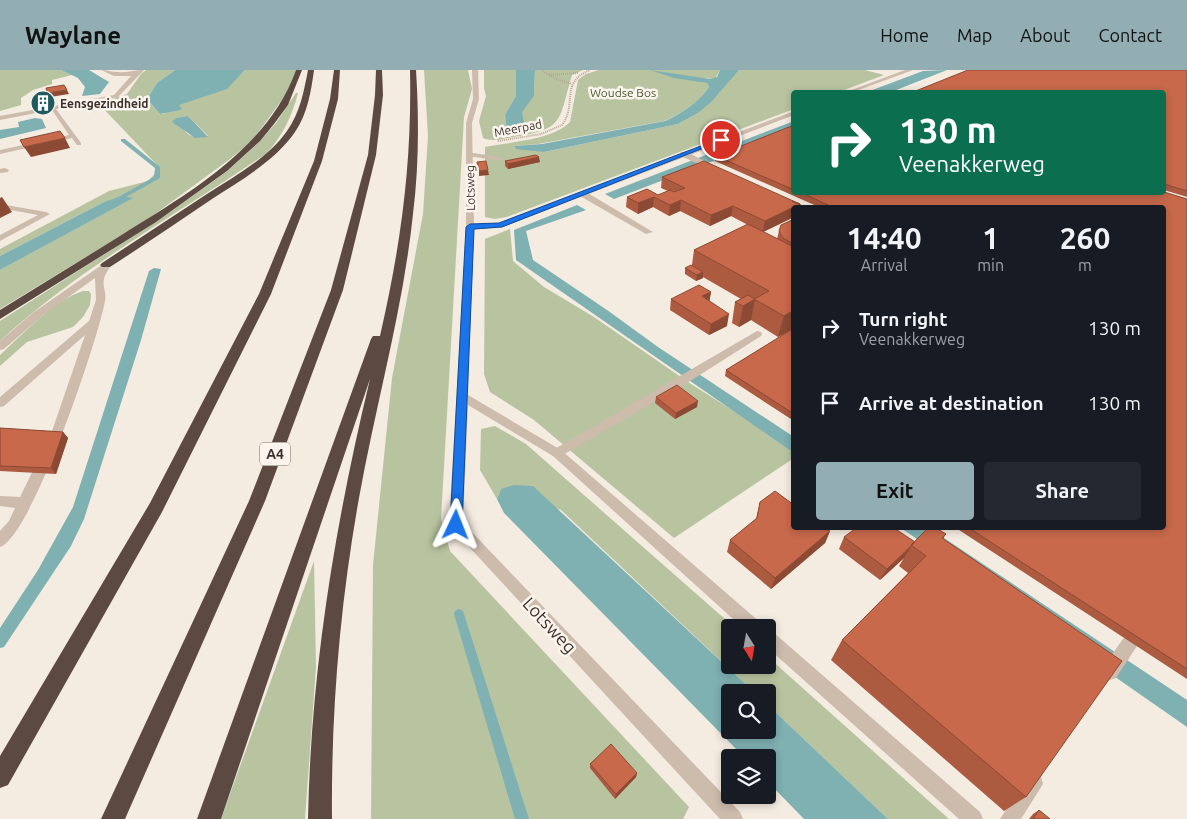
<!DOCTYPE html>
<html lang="en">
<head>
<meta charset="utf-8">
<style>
  :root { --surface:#171b24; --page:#242831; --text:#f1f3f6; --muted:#9ea1a6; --accent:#92aeb2 }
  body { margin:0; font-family:Ubuntu,sans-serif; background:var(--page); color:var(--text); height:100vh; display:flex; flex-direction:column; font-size:19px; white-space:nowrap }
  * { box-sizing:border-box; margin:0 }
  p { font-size:16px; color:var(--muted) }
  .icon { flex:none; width:28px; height:28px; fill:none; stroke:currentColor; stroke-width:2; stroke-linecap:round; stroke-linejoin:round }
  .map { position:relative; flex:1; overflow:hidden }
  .drawer { position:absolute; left:791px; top:135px; width:375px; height:325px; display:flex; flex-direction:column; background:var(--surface); border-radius:5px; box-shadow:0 2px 8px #0003 }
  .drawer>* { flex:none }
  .top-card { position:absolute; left:791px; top:20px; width:375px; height:105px; border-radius:5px; box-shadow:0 2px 8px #0003; background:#0b6e4f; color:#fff; overflow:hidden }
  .needle { width:32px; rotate:169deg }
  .controls { position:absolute; left:721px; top:549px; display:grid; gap:10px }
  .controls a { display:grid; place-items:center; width:55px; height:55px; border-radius:5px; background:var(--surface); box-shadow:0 2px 8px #0003; font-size:25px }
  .pin { position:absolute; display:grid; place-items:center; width:42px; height:42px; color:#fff; margin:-21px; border:2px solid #fff; border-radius:50%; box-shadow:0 1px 5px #0007 }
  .me { position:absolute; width:55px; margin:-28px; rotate:2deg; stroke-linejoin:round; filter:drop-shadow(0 0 4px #0008) }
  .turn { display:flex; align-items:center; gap:18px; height:105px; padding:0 25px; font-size:22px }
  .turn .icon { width:65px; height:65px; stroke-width:2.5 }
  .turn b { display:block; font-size:35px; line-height:42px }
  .eta { display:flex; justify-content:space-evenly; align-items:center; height:85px; text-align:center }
  .eta b { font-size:30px; font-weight:600; line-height:35px }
  .action { display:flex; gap:10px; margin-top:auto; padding:10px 25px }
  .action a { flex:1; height:58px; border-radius:5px; background:var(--accent); color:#111; font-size:20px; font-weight:600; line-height:58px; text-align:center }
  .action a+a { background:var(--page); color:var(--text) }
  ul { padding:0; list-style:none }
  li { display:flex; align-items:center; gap:15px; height:75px; padding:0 25px }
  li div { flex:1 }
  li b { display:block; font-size:19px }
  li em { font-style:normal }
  header { display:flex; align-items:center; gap:30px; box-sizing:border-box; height:70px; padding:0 25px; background:var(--accent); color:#111 }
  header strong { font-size:24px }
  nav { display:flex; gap:28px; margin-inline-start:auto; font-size:18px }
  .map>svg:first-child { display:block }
  .green { fill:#b8c4a0; fill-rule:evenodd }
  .water { fill:#7fb0b2 }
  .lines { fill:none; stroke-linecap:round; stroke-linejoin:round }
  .stream { fill:#7fb0b2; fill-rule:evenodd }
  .path { stroke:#b9a596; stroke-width:2; stroke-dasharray:1 1; stroke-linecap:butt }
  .service { fill:#cdbbac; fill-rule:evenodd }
  .minor { fill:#cdbbac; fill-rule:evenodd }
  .tertiary { fill:#cdbbac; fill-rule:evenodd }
  .motorway { fill:#5c4a42; fill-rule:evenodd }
  .wall { fill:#ac5a40 }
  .shaded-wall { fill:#8c4a34 }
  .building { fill:#c8694b; stroke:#8c4a34 }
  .route { fill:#1a73e8; stroke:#114b97 }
  .labels { text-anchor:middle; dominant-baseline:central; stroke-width:5; stroke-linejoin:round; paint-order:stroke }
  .far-park-label { font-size:12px; fill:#4a5a2e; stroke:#fbf5ee }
  .far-poi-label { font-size:12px; font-weight:bold; fill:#3b302b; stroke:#fbf5ee; text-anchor:start }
  .far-street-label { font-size:12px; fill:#3b302b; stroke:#fbf5ee }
  .shield { fill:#fbf5ee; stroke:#756b66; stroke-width:1 }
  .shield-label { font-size:14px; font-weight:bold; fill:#3b302b }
  .near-street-label { font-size:18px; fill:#3b302b; stroke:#fbf5ee }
</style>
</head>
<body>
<header>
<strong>Waylane</strong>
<nav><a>Home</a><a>Map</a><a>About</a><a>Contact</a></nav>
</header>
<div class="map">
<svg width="1187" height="749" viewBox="0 0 1187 749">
  <rect width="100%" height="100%" fill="#f4ebe1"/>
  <path class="green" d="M0,0H61L72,5L52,10V14L33,20L21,28V35L0,41Z
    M146,0H175L157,13L147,29L160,44C168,44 173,38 180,34C200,26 232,17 245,0H296L289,20L252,71L230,89L144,152L0,239V200L132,128L104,132L0,186V179L109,121L148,111L160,98L98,33L127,24L141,4ZM187,46L190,48L208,66C188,69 186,65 177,48Z
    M424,0H468L472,19L464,47L441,449L450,481L689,737L683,749H371L373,495L392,308L423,144L428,66Z
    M484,0H516V26L505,45L507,65L526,62L521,42L534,26L535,0H583L572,5C558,52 565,59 513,67C503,69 493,72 483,68L479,51L486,26L484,18Z
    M599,0H720L715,9L688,7L707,13L709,17C699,32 681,44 664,51L538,74L515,76L544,82L678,54L698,43L739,0H865L884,5L839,22H794V39L507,147L495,149L485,147V77C509,72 553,70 570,52L578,10L586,4Z
    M296,23H298C292,46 283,65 267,83C179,143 78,199 0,271V251L170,142L226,102L253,78L276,53Z
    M510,159L513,191L544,217L594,247L691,314L794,379V388L674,468L534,350L490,322L484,304L485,169Z
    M83,221H89L91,224L90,235L83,247L73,257L27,272L0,296V285C23,264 54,230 83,221Z
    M495,356L526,374L734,557L730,558V595H768V587L949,749H888L768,635V622H754L561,440L501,419L497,429L480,400L481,359Z
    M314,491L316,597L305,749H221Z"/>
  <path class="water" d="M61,0H89L109,12L100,24L82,26L85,17L78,8Z
    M175,0H245L227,19L179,35L182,39L180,40L160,44L147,29L157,13Z
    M516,0H535L534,26L522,42L526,62L507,65L505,45L516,26Z
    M650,0L710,9L717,7L720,0H739L712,31L698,43L678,54L544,82L516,79L515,76L542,74L665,51C681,44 699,32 709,17L707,13L674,8Z
    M947,0L891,22H867L923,1Z
    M187,46L190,48L208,67L195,68L172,52L176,48Z
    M35,48L42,49L46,58L0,69V60L19,57L18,52Z
    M794,51V60L614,129L605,124Z
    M122,126L133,128L0,200V186L104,132Z
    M577,135L586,140L526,161L533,190L607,240L658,277L794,367V383L516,190L514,160Z
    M154,198L161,199L141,270L84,449L71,476L4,577L0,578V558L38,500L73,437L149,201Z
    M514,415L533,416L754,622H730V660H768V635L888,749H804L768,712V688L744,687L504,443L497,429L501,419Z
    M901,458H929L1187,630V657Z"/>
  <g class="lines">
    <path class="stream" d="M121,69H125L160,97V108L115,133L113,132V130L154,107L155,98L121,71Z
      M459,539L463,541L464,544L529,749H515L454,544L455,541Z"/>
    <path class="path" d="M541,0L556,9L572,14
      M549,5L578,3
      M498,71L541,64L562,55C578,33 559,13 590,0"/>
    <path class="service" d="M53,35L81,73V75H77L72,68L0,84V80L69,65L50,37Z
      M466,82L500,87L504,89L500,91L469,86H466Z
      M681,82H687L720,99L713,101L681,86Z
      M5,98L9,100L8,102L0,103V99Z
      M580,122H586L653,162L646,164L580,126Z
      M0,134L46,142L50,144L0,171V165L38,145L0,138Z
      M106,192L111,195C109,199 105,204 104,209C102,216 107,224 105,231C98,270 32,466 0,477V461L9,451L15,438L0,436V426L20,427L51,364L85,265L4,336L0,337V327L89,251L96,230L95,208L42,246L4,279L0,280V271L34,242Z
      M757,261L761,262L762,264L761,266L684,315L561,386H553L551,383L553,380Z
      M1131,564L1137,566L1139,571L1137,576L1116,608L1110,610L1104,608L1102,602L1104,596L1125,566Z
      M1034,705L1041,707L1043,714L1021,749H1000L1027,707Z"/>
    <path class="minor" d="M101,0C107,0 112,2 118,2C128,3 135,0 144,0L118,27L0,50V46L114,25L131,6H114Z
      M470,154L474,157L468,325L561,380L761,553L763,558H743L553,386L468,335L463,453L740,742L743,749H720L449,455L466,157Z
      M768,561L774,563L980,742L983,749H959L768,578Z"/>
    <path class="tertiary" d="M472,0H478L479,29L472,53L474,154L499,153L794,41V45L503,157L470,160L466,157V53L473,29Z
      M905,0H913L853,22H846Z"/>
    <path class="motorway" d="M296,0H302L288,35L274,54L260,71L227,101L156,152L0,249V240C40,215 80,191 120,166C187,124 268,79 296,0Z
      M308,0H314C311,21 308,43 295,62C275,91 241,110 212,129C178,152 144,175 110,197H102L100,195L102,193C137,170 172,147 207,124C235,106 268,88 287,61C300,43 304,21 308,0Z
      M334,0H340L338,29L322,91L271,224L162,442L8,715L0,718V686L150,433L259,224L314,91L330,29Z
      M376,0H382L383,25L376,85L343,220L265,431L125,749H101L249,431L331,220L368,85L375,25Z
      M410,0H416C419,48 419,96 413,144C403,240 376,333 359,428C340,534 331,641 332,749H308C311,599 335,455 370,309L221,749H197L371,269L373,266H380C401,174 412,94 410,0Z"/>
  </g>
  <path class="wall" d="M1187,0V127L1164,120V22Z
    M794,55V122H1164L1187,129V609L956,458H1164V138H821L715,91L716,86Z
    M505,91L540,92L508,99L505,96Z
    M662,107L805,137V138H794V147L763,162L777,169L779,161L794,150V258L778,267L751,250L739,257L732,253L735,232L741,229L703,207V208L696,211L685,204V198L692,195L694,180L748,155L731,146L710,156L680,141L669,146L653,137L638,144L626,137L627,127L658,125L668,121L661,118Z
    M711,222L709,231L727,256L709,265L670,240L671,229Z
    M794,258V351L725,306L726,300Z
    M656,327L697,337L675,349L655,333Z
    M0,358L63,362L68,368L56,404L0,401Z
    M760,432L830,461L825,473L771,519L727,482L730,470L756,449Z
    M946,464L943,469L1026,727L1004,741L831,590L842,570L908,503L899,496L904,488L880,510L839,479L844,467L915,472Z
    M590,694L637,703L636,707L615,729L590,698Z
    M1039,740L1050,749H1029L1033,744Z"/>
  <path class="shaded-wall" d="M67,20L69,24L50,27L47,23Z
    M47,25L50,30V33L37,36L34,31Z
    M65,68L70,78L31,87L24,77Z
    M539,87L540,92L508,99V94Z
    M488,100L489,105L479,106V101Z
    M2,127L12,142L0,148V128Z
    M654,127L653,137L638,144V133Z
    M681,130L680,141L669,146L670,135Z
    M800,134L799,138H794V147L763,162L765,151Z
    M733,136L731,146L710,156L711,145Z
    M703,202V208L696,211L697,205Z
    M711,222L709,234L702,226Z
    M755,229L751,250L739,257L743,236Z
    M794,240V258L778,267L784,246Z
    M729,244L727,256L709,265L711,254Z
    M698,331L697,337L675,349L676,343Z
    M63,362L68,368L56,404L51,398Z
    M830,461L825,473L771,519L775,508Z
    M911,477L904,488L880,510L887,499Z
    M637,703L636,707L615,729L616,724Z"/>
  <path class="building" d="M968,0H1187V121L1164,114V22H913Z
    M64,15L67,20L47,23L46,18Z
    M47,25L48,29L34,31L33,27Z
    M794,55V120L716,86Z
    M60,61L65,68L24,77L20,70Z
    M536,85L539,87L508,94L505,91Z
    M486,91L488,100L479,101L477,92Z
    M704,91L800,134L765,151L733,136L711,145L681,130L670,135L654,127L638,133L627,127L647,119L658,125L670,120L674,122L685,118L662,107Z
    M800,122H1164L1187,129V599L969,458H1164V138H823L828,135Z
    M792,131L805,137L799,138L800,134Z
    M792,150H794V174L783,168L779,161L781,155Z
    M748,154L794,177V240L784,246L754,229L769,221L694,180Z
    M691,195L703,202L697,205L685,198Z
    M699,215L711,222L702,226L729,244L711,254L671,229Z
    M748,225L755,229L743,236L735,232Z
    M794,258V344L726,300Z
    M677,315L698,331L676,343L656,327Z
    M0,358L63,362L51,398L0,396Z
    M775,421L794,435V458H824L830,461L775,508L730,470L757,448L760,432Z
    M856,458H894L915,472L912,475L887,499L844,467Z
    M928,458H936L946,464L942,468L1122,591L1026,727L842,570L926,486L911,475Z
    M611,674L637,703L616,724L590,694Z
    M1039,740L1050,749H1033Z"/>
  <path class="route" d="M719,69L724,70L502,157L474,159L462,455L460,459H452L450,455L466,157L470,154L499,153Z"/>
  <defs>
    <symbol id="building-disc" viewBox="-11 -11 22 22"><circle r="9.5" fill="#1f5a5e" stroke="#fbf5ee"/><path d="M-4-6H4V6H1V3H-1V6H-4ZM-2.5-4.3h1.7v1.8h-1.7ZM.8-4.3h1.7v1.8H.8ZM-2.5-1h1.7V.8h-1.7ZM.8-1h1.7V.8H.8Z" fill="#fff"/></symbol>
  </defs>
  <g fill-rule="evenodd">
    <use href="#building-disc" x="29" y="19" width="28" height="28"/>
  </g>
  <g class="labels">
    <g class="far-park-label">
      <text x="623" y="22">Woudse Bos</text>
    </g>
    <g class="far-poi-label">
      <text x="60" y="33">Eensgezindheid</text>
    </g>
    <g class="far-street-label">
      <text transform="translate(518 58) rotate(-11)">Meerpad</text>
      <text transform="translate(470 118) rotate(-91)">Lotsweg</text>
    </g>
    <rect class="shield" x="260" y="372.5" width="30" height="23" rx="4"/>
    <g class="shield-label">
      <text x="275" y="384">A4</text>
    </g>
    <g class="near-street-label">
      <text transform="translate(550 555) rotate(47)">Lotsweg</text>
    </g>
  </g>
</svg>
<div class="controls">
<a><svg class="needle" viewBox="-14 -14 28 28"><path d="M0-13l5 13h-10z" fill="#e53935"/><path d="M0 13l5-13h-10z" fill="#9ea1a6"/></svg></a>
<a><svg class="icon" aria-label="search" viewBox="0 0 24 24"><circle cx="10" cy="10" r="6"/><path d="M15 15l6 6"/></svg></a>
<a><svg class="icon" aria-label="layers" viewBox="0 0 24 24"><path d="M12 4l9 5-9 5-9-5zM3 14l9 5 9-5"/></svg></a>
</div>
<div class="pin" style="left:721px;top:70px;background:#d93025"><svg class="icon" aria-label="arrive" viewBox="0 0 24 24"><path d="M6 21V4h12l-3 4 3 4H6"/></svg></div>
<svg class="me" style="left:456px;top:455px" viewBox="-20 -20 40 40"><path d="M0-17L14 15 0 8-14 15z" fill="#1a73e8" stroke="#fff" stroke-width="4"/></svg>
<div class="top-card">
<div class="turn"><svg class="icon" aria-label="right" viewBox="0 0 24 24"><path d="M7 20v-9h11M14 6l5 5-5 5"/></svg><div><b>130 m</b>Veenakkerweg</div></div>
</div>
<section class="drawer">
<div class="eta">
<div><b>14:40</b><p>Arrival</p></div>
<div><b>1</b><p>min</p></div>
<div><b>260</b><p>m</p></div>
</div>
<ul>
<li><svg class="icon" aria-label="right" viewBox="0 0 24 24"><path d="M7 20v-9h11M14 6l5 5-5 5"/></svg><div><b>Turn right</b><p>Veenakkerweg</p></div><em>130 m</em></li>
<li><svg class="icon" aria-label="arrive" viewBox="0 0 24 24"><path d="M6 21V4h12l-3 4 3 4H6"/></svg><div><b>Arrive at destination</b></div><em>130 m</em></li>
</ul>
<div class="action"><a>Exit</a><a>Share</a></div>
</section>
</div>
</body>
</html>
